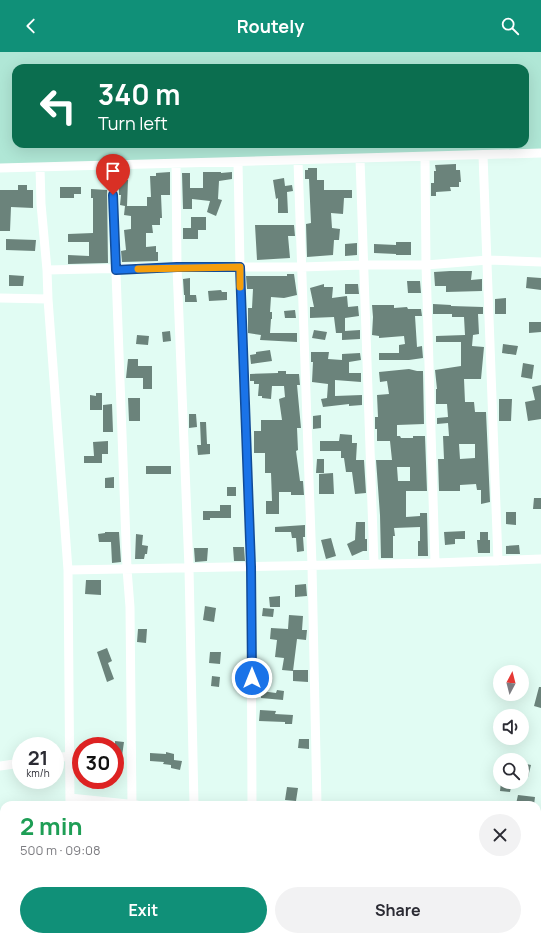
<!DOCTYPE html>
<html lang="en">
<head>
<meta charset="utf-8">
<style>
  :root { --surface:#fff; --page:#f2f2f3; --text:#2b2b33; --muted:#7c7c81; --accent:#109078 }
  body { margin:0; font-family:Manrope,sans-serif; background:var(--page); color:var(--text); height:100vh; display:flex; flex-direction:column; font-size:15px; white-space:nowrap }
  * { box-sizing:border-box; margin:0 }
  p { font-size:13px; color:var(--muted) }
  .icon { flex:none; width:22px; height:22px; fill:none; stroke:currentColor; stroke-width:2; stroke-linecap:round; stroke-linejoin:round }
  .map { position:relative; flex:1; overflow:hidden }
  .side { position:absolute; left:0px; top:749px; width:541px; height:140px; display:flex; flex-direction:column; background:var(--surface); border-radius:12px 12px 0 0; box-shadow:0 4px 16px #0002 }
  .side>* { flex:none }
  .top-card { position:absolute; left:12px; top:12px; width:517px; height:84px; border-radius:12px; box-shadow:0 4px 16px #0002; background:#0b6e4f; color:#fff; overflow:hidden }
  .needle { width:26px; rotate:7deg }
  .fabs { position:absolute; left:493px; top:613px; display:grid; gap:8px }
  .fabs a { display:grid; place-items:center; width:36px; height:36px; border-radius:50%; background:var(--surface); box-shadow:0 4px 16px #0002; font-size:20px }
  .speed { position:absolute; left:12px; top:685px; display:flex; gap:8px; font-size:20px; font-weight:700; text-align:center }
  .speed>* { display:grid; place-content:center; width:52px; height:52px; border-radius:50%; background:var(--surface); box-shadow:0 4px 16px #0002; line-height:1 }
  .speed small { font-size:10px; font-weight:400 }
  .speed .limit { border:6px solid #d22; background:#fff; color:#111 }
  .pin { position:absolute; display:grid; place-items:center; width:34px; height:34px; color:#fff; margin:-41px -17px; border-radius:50% 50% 50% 0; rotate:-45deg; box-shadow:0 0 4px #0007 }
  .pin .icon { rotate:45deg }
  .me { position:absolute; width:44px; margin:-22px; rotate:0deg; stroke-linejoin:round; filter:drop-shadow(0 0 3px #0008) }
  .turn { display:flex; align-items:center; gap:14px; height:84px; padding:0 20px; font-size:18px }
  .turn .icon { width:52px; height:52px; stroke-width:2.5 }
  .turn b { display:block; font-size:28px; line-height:34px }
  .round { display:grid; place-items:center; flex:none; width:42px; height:42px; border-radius:21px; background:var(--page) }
  .head { display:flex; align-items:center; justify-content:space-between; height:68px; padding:0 20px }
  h1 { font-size:24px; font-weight:700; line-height:30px; color:#1e9e55 }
  .button { display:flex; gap:8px; margin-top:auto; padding:8px 20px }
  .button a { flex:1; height:46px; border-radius:24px; background:var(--accent); color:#fff; font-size:16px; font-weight:700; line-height:46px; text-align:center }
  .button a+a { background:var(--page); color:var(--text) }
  header { display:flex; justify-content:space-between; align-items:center; height:52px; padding:0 20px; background:var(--accent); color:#fff; font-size:18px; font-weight:700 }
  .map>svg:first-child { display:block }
  .green { fill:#b0e7d6; fill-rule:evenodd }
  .building { fill:#6b837b; fill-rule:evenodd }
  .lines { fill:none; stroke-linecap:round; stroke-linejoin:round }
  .minor { stroke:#fff; stroke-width:9 }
  .route-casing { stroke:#114b97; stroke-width:10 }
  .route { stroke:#1a73e8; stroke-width:7 }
  .slow { stroke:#f59e0b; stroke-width:7 }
</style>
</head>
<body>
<header><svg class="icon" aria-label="back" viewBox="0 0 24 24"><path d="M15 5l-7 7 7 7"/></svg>Routely<svg class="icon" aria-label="search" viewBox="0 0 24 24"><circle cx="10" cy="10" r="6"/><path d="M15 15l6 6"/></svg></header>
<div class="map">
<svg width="541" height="889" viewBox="0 0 541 889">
  <rect width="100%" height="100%" fill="#e1fcf3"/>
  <path class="green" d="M0,0H541V100L0,113ZM16,16H525V92H16Z"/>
  <path class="building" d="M456,112V118H460L461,130H459V135H450L451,139L436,140V144H431V131H434V119H436L435,113Z
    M308,116H317V128H324V138H352V146H344L343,162L331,161L332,176L340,177L339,188H334L333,203L307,205L306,172L311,171L309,127H305V118H308Z
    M170,120V143H161L162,166H160V173H152L153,181H146V195L156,194V200H158V209L122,210L121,199L126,198L124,178L131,177V164L124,163L125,154L120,153L121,143H119V127L128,128L127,154H147V145H151L150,124H156V121Z
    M203,120H221V121L232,120V127L219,129L218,147L222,148L216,164L207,160L210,149L192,147V157H183L182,121H190V136H203Z
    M284,126L285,134L292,133L293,139L287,140L288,161H278V146L276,147L273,128Z
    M18,133H27V138H33V156L11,155L10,179H0V138H18Z
    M60,135H81V142H74V146H60Z
    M91,137L107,138L108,211L68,212V203L89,204V190H68V182L93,181V146H91Z
    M191,165H206V178H198V187H183V176H191Z
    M255,173H294L295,184H288L290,206L257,208Z
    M6,187L36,188L35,199L6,198Z
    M396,190H411V203H396V202L374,201V192L396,193Z
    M357,191V203L345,204V192Z
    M450,219H472L471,228L482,227V239L446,240V234H435L434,220Z
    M287,222H294L297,243L284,246L271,245L270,260H272V267H271L270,281H297V290L260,288L261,283L248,281V256H252L253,237H247L246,224H287Z
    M9,223L24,224L23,234H9Z
    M527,225L541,226V238L526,236Z
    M190,226V243H184L183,227Z
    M407,229H420L421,241H408Z
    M324,232V235H333L332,246L347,244L348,255L358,254L359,264L345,266V279L360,278V287L342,288V281H336L334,265L310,266V255H314L310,236Z
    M345,232H358L359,242H345Z
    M221,238L222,240H227V248L209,249L208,239Z
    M185,243H196L197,250H185Z
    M506,246V262H495V247Z
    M433,252L451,253V254L483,255V262H478L479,282L473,283L472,294L484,295L481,327H464L465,350H474L475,360H486L490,450L481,452V438H477L476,432L460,433V439H439L438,407H444L443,384H449L448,371L437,372V366L448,365L447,352H436V337H437L435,318L461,314V290H436V284L465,283L464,265H452V262H433ZM459,392H475V406L460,407Z
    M372,253H394V256L407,255L408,257H421L422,264H415L417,295L422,294L423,306L409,308H379V301H399V293L405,292L404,284L379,286V284L372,283L373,265Z
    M295,258L296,266H285L284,259Z
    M529,270H541V280L529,281Z
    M314,278L327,280L325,288L312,286Z
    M170,279L171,289L163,290L162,280Z
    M137,283L149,284L148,293L136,292Z
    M503,292L518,294L516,303L502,301Z
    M270,298L272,309L251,312L250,303L256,302V300Z
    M311,300H329L328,307L342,308V302L360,301L361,308L349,310V321H361V330L335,328V344L362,343V353L349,354V352L323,355L321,347L327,346L328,332L312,330L313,310H311Z
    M128,307H138V314H152V337H143V326H126Z
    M523,311L534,313L532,327L521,325Z
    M409,317L417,319H423L424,372L397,373V384H400L401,386H413V384H425L427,439H406V465L420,464V461H427L428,504H418V489H420V475L394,476L395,484H393V506H381L380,463L376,408H392L390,389H377V377H375V365H378L377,343L389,342L387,329L380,330L379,320ZM397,415H410V429H398Z
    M278,319H286V322H299L300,333H297L301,376H297L298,398L296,399L300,429H303L304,443H291V440H279V462H266V449H272L271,421H265V401H254V379H261V368H282L279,347L285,345L284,334H272L271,347L262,346V344H258L259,332H254V329H250V322L278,321Z
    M541,333V367L528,369L525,350L535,348L532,335Z
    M96,341H102V358H90V343L96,344Z
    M128,346H140V369H129Z
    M499,347H512L511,369H499Z
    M112,352L113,380H103V353Z
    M189,362H196L197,375L189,376Z
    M321,363V376L313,377V364Z
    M200,370H206L207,392H210V402L198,403L197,393H201Z
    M340,382L352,383V391H357L356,408H364L366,441L355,442L352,420H346L344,406H341V399H320V389H339Z
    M108,389V402H102V411H84V404H94L93,390Z
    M317,407H324V421H316Z
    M146,414H171V422H146Z
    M333,421L334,442H319V422Z
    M114,425V436H105V426Z
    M227,435H236V444H227Z
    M534,446H541V457H533Z
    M220,453H231V466H210V468H203V459H220Z
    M506,460H516V473L506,472Z
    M356,470H365V487H367V499H363L352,504L347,492L355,488Z
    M305,473V485H303L304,499L297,500L296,486H292L291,480H275V475Z
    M465,479V487H455V492L445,493L444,480Z
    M105,480H119L121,510L112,511L111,490H99L98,482L105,481Z
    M480,480H488V488H490V501H478L477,488H480Z
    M136,482L143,483L142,493L148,494L147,502H145L144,507H135Z
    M331,486L336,504L326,507L321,488Z
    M519,493L520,502H506V494Z
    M233,495H244L245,509H234Z
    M194,496H208L207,509L195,510Z
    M86,528H101V543L85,542Z
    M306,532L307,544L295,545V533Z
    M280,544V555H270L269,545Z
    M205,554L216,556L214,570L203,568Z
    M263,556L274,557L273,565L262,564Z
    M289,563L303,564L302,578H307L306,588L297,587L293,619L282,618L284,606L275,605L277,588L270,587L271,576L288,577Z
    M138,577H147L146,591L137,590Z
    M107,596L112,609L108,611L114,627L107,630L97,600Z
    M210,600H221L220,612L209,611Z
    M293,618H308V630L293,629Z
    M212,624L220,625L219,635L211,634Z
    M245,624L246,636L237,637L236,625Z
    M539,635H541V656L534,654Z
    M277,638L284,639L283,648L261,646V639L276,641Z
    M260,658L276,659L275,662L293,663L292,672H285V670L259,669Z
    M299,687H309V697L298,696Z
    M115,689L124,690L122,704L115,703Z
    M166,700L174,702V708L182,709L180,718L171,716V713L163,712L164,710L150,709V701L166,702Z
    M522,711L531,713L528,725L522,724Z
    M501,730H512L510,740L500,739Z
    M287,735L298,736L296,749L285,748Z
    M518,743L535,745L534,753L516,752Z"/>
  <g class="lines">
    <path class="minor" d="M483,103L498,509
      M425,105L426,213L435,511
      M360,107L374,512
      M298,109L312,514L317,753
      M238,110L240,215L251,515L252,753
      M176,112L177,215L189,516L194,753
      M112,113L127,517L130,555L132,753
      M40,115L41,152L47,218
      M0,116L541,101
      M0,246L48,247L47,218L177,215H301L363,213H426L488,208L541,210
      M48,247L68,518L70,753
      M68,518L435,511L541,507
      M55,706L70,704
      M0,714L21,711
      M70,746L137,753
      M133,885V889
      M512,885L519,889
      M69,889V885
      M193,889V885
      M316,889V885
      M375,889V885
      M438,889V885"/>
  </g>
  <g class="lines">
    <defs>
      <path id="route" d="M113,143L116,218L177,215H240L251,515L252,626"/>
    </defs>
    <use href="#route" class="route-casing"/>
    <use href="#route" class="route"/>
    <path class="slow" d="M138,217L240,215V235"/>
  </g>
</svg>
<div class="fabs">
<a><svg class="needle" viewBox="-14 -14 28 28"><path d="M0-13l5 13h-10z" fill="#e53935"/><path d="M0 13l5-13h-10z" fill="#7c7c81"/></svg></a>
<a><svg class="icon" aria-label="sound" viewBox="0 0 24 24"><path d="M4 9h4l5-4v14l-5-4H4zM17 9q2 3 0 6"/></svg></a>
<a><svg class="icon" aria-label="search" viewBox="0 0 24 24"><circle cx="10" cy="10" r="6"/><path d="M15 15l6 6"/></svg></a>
</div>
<div class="speed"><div>21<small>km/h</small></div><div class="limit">30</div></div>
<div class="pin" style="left:113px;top:143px;background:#d93025"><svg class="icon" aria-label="arrive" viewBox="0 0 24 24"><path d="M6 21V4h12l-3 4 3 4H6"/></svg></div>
<svg class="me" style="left:252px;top:626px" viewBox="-20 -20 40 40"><circle r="17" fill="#1a73e8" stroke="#fff" stroke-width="3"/><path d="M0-11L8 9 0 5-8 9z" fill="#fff"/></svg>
<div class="top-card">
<div class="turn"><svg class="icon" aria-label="left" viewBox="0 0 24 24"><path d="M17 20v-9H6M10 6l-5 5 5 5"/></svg><div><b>340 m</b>Turn left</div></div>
</div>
<section class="side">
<div class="head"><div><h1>2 min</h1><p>500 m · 09:08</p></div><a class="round"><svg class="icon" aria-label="close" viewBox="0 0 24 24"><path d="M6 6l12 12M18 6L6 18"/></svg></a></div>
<div class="button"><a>Exit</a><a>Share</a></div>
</section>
</div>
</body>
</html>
